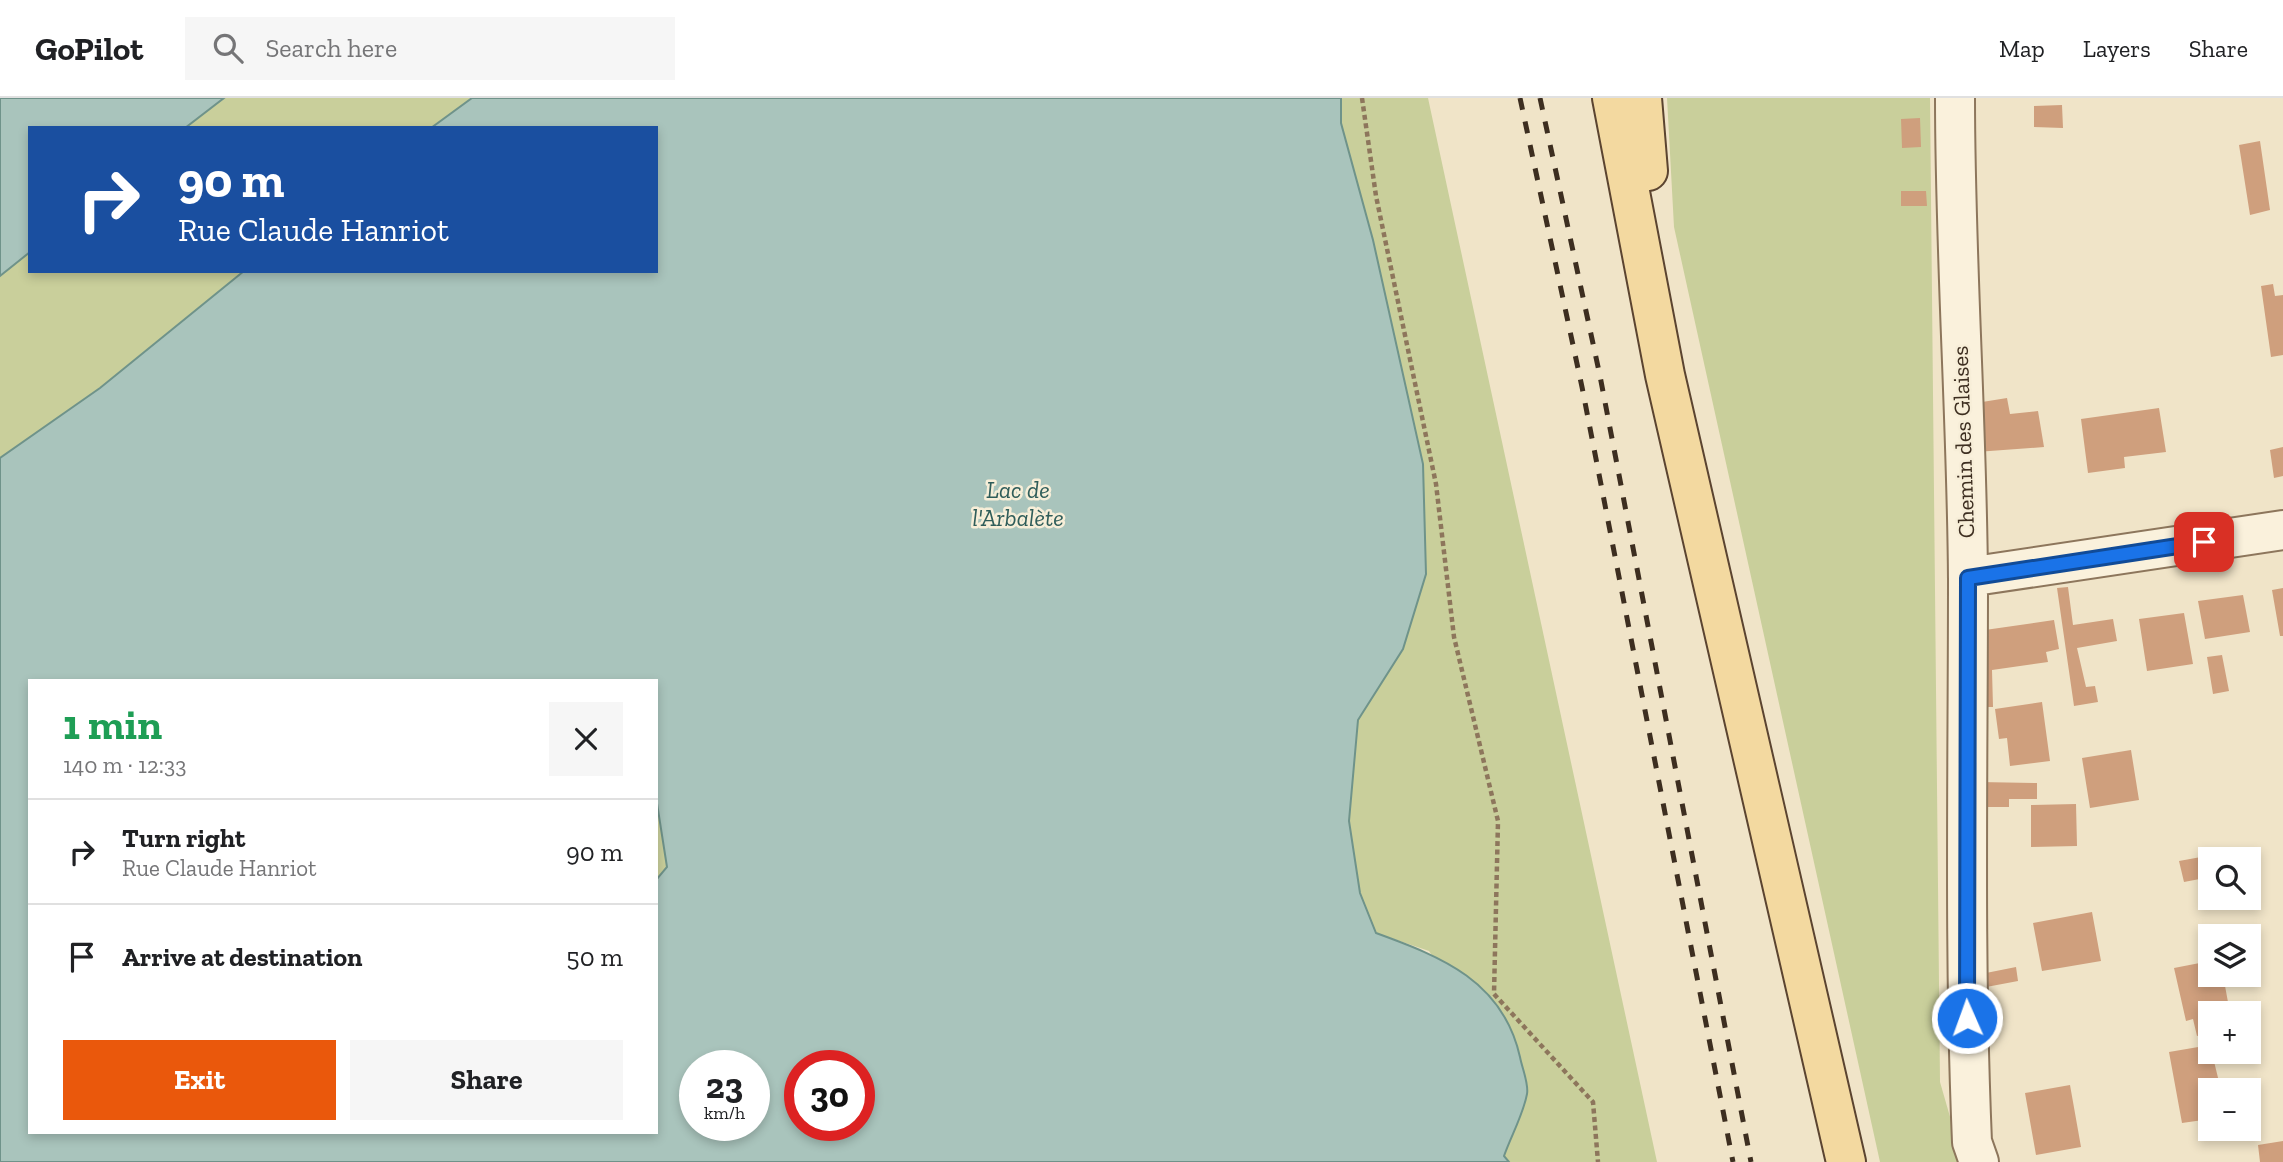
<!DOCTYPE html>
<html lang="en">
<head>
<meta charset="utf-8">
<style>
  :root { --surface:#fff; --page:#f6f6f6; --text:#202124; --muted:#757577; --line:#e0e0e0; --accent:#ea580c }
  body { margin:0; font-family:"Zilla Slab",serif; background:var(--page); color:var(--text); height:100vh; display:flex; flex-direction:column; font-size:26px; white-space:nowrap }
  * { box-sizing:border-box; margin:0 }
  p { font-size:23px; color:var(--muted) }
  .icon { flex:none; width:38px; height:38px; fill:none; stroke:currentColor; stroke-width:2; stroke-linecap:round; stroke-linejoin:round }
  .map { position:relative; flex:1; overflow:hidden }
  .panel { position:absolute; left:28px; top:581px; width:630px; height:455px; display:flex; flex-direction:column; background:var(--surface); border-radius:0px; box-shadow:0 4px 10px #0003 }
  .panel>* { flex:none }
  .guide { position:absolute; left:28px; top:28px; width:630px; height:147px; border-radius:0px; box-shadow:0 4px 10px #0003; background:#1a4fa0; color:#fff; overflow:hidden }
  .buttons { position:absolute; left:2198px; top:749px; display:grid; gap:14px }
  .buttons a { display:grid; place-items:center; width:63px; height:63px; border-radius:0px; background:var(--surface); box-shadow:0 4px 10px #0003; font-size:35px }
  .speed { position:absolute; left:679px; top:952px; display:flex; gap:14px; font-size:35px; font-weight:700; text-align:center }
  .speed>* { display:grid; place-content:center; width:91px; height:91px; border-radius:50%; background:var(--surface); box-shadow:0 4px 10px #0003; line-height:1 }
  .speed small { font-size:18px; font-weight:400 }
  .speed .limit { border:10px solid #d22; background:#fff; color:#111 }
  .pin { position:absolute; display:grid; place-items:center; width:60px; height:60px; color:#fff; margin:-30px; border-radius:14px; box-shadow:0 4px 10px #0006 }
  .me { position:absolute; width:77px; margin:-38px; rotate:358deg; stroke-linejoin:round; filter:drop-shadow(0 0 5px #0008) }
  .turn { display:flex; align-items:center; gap:24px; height:147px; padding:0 35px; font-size:32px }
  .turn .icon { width:91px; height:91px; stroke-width:2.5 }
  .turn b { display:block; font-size:49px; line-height:60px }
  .round { display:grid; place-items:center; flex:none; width:74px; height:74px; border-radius:0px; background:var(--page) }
  .head { display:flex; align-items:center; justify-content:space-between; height:119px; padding:0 35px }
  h1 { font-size:42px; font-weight:700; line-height:52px; color:#1e9e55 }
  .primary-button { display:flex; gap:14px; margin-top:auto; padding:14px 35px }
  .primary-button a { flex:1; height:80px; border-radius:0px; background:var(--accent); color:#fff; font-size:28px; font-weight:700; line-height:80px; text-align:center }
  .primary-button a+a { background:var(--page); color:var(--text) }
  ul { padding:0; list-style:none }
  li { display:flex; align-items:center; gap:21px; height:105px; padding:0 35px; border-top:2px solid var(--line) }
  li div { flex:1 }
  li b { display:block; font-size:26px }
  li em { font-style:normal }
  header { display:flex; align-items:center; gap:42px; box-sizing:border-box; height:98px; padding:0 35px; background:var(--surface); border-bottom:2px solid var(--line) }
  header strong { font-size:33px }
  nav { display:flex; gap:38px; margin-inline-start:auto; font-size:24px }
  .search { width:490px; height:63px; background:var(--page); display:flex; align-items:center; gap:18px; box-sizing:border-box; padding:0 24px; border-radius:0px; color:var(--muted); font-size:26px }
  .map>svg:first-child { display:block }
  .green { fill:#c9cf9b }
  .water { fill:#a9c4bc; stroke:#6f938a; stroke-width:2; fill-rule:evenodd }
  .building { fill:#cf9f7d }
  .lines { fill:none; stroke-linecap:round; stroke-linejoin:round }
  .minor-casing { stroke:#8d765c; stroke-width:42 }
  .primary-casing { stroke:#5b4430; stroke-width:42 }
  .path { stroke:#8d765c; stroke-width:4.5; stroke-dasharray:5 3.5; stroke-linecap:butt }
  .minor { stroke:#faf1dc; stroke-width:38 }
  .primary { stroke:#f3d9a0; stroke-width:38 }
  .rail { stroke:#3d2e20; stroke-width:5; stroke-dasharray:12 12; stroke-linecap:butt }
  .route-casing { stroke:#114b97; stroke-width:18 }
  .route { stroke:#1a73e8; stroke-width:12 }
  .labels { text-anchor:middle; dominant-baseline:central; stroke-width:5; stroke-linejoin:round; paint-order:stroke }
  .street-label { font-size:23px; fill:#3d2e20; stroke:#f7eed8 }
  .water-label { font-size:24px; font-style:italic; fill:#2f5d5a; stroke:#f7eed8 }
</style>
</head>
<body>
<header>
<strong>GoPilot</strong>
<div class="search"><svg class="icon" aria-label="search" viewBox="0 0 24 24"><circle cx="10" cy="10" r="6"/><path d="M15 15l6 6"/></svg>Search here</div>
<nav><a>Map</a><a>Layers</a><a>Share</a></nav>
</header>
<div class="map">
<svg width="2283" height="1064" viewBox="0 0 2283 1064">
  <rect width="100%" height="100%" fill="#f0e4c8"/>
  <path class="green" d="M224,0H472L431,30H185Z
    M1341,0H1428L1657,1064H1509L1504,1058L1527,994L1429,853L1376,835L1360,795L1349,723L1358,622L1403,551L1423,366L1373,142L1341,25Z
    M1667,0H1930L1940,984L1963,1064H1880L1674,129Z
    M30,154V173H244L100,290L0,360V178Z
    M656,699L667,769L656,782Z"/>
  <path class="water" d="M0,0H224L185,30H30V154L0,178Z
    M472,0H1341V25L1373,142L1423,366L1426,476L1403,551L1358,622L1349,723L1360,795L1376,835C1442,859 1503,883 1520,959C1522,970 1529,986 1527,996C1523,1017 1511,1038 1504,1058L1509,1064H0V360L100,290L244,173H656V30H431ZM30,583H656V699L667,769L656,782V1034H30ZM695,968H754V1027H695ZM800,968H859V1027H800Z"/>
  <path class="building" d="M2062,7L2063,30L2034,29V8Z
    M1920,20L1921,49L1902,50L1901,21Z
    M2260,43L2270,112L2250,117L2239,47Z
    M1901,93H1926L1927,108H1901Z
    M2273,186L2275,198L2283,197V257L2271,259L2261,188Z
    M2007,300L2010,316L2038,313L2044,349L1976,354V305Z
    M2159,310L2166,354L2124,359L2125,370L2088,375L2081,321Z
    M2283,349V378L2274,380L2270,352Z
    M2068,489L2073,527L2113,521L2117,543L2077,550L2086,589L2095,588L2098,604L2074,608L2057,490Z
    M2283,490V538H2280L2272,492Z
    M2243,497L2250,534L2205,541L2198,503Z
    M2184,515L2193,566L2147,573L2139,521Z
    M2054,522L2059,551L2046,554L2048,564L1992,572L1993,609H1979L1978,533Z
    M2222,557L2229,593L2213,596L2207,559Z
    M2042,604L2050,663L2010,668L2007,640L1999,641L1995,611Z
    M2131,652L2139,702L2090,710L2082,660Z
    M1979,684L2037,685V701H2009V709H1979Z
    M2076,706L2077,748L2031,749V707Z
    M2223,755L2225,761H2210V779L2184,784L2179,763Z
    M2092,814L2101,863L2042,873L2033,825Z
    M2210,863V877H2223L2230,915H2210V935L2197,938L2193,921L2186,923L2174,870Z
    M2016,869L2018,883L1981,890V876Z
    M2210,947L2221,992H2210V1021L2182,1025L2169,954Z
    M2070,987L2081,1049L2036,1057L2025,995Z
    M2283,1043V1064H2260L2258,1047Z"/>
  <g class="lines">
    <defs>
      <path id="minor" d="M1955,0C1955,161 1967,322 1968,482C1968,670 1964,857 1972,1044L1979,1064
        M1968,479L2283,432"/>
      <path id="primary" d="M1612,0L1665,277L1846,1064
        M1642,0L1648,73"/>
    </defs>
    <use href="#minor" class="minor-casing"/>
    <use href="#primary" class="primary-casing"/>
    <path class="path" d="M1362,0L1376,98L1436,386L1454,539L1498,723L1494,896L1593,1004L1598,1064"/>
    <use href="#minor" class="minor"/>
    <use href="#primary" class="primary"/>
    <path class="rail" d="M1520,0L1582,289L1733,1064
      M1540,0L1600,278L1751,1064"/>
  </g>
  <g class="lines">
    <defs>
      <path id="route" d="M1967,920L1968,480L2204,444"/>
    </defs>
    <use href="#route" class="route-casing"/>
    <use href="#route" class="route"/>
  </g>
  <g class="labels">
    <g class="street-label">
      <text transform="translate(1963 344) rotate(-92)">Chemin des Glaises</text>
    </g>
    <g class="water-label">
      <text x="1018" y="391">Lac de<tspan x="1018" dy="28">l'Arbalète</tspan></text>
    </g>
  </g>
</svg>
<div class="buttons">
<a><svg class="icon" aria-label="search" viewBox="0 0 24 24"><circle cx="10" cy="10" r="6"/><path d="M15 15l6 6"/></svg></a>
<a><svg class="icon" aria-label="layers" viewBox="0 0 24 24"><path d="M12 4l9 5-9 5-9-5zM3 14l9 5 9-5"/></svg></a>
<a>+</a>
<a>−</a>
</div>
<div class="speed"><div>23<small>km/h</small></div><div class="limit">30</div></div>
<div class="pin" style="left:2204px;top:444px;background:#d93025"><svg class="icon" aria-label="arrive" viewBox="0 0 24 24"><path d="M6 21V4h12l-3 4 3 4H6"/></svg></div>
<svg class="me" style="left:1967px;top:920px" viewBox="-20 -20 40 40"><circle r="17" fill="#1a73e8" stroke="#fff" stroke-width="3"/><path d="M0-11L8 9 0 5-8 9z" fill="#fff"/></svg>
<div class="guide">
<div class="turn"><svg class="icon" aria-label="right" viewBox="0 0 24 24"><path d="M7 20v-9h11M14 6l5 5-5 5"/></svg><div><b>90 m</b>Rue Claude Hanriot</div></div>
</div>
<section class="panel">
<div class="head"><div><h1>1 min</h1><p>140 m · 12:33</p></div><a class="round"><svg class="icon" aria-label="close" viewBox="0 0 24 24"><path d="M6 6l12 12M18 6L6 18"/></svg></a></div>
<ul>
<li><svg class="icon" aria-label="right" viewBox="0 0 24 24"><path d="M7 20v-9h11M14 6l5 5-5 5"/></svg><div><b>Turn right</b><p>Rue Claude Hanriot</p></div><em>90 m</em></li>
<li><svg class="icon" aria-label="arrive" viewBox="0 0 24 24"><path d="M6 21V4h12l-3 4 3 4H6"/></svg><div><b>Arrive at destination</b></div><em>50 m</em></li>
</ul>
<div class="primary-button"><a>Exit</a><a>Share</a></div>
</section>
</div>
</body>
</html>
